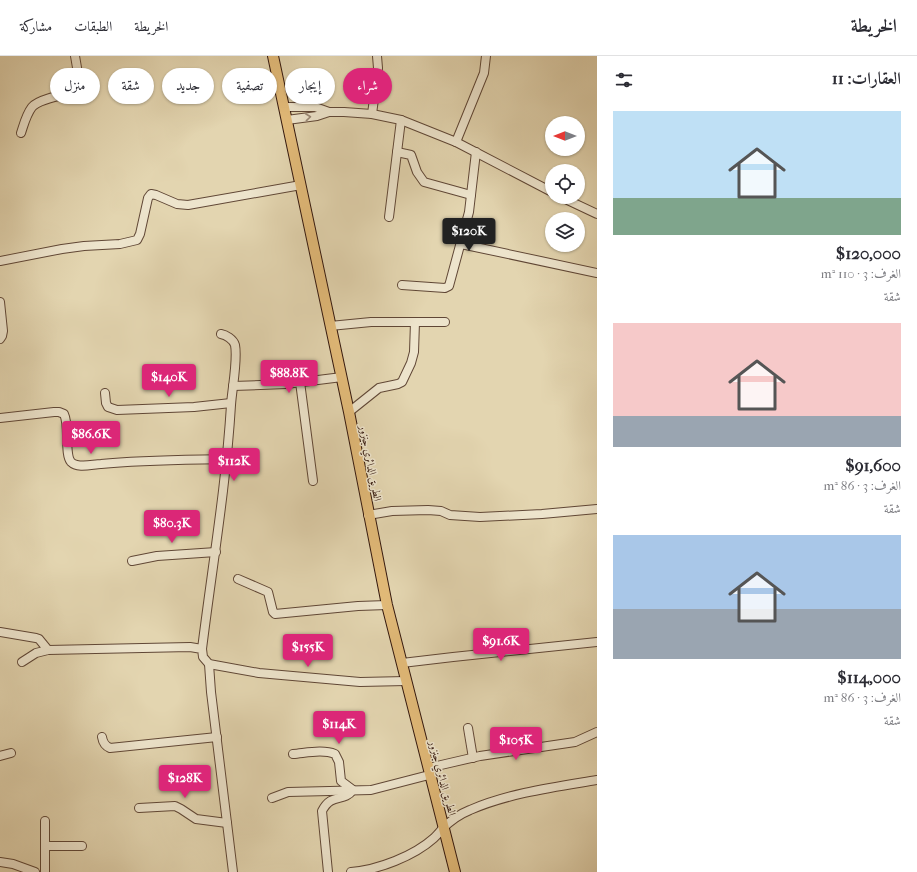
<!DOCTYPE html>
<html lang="ar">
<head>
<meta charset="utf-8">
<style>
  body { margin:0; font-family:"IM FELL French Canon",Amiri,serif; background:#f7f7f7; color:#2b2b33; direction:rtl; height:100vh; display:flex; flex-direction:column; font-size:15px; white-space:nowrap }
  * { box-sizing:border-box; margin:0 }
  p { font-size:13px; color:#7c7c81 }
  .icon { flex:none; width:22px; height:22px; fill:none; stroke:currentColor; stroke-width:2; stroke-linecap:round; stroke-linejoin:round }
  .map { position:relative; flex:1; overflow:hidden; direction:ltr }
  .details { display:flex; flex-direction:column; background:#fff; width:320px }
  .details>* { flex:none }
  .banner { position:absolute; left:12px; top:12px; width:380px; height:36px; direction:rtl; display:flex; gap:8px }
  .needle { width:26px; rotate:270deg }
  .controls { position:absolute; left:545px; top:60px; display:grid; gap:8px }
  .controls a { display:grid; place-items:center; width:40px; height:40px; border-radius:50%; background:#fff; box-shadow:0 1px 3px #0004; font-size:20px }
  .price { position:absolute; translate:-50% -34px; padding:0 9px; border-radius:4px; background:#db2777; color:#fff; font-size:13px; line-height:26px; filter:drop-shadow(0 1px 2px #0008) }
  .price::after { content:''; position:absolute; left:50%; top:24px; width:12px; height:9px; margin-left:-6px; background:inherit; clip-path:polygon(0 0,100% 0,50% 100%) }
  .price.current { background:#222; color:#fff }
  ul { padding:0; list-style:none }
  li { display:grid; align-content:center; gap:8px; height:212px; padding:0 16px }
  li span { display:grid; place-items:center; height:124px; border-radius:0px; color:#555 }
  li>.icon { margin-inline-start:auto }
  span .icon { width:72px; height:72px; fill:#fffc; stroke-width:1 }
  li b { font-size:17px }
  h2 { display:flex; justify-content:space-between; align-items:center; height:48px; padding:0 16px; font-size:17px }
  .pill { padding:0 14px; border-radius:18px; background:#fff; box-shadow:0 1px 3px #0004; font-size:14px; line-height:36px }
  .pill.current { background:#db2777; color:#fff }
  header { display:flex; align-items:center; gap:24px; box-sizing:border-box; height:56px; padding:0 20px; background:#fff; border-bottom:1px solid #e1e1e2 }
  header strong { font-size:19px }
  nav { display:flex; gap:22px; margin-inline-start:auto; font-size:14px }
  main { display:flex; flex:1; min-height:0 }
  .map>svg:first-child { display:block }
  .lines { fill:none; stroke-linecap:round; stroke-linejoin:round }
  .minor-casing { stroke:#604736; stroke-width:10 }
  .major-casing { stroke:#34180e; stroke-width:12 }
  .minor { stroke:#ede4cc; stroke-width:8 }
  .major { stroke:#e2ba78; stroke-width:10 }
  .oneway { stroke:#9a8876 }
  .labels { text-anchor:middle; stroke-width:3; stroke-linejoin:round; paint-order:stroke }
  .street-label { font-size:11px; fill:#34180e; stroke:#ede4cc }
</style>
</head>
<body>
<header>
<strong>الخريطة</strong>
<nav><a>الخريطة</a><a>الطبقات</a><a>مشاركة</a></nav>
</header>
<main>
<section class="details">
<h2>العقارات: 11<svg class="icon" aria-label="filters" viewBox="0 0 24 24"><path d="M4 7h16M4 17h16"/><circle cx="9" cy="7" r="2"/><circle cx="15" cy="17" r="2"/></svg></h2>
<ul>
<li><span style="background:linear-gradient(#bfe0f5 70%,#7fa58c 0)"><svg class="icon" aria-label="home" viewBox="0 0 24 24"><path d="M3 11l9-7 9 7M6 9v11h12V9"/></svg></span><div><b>$120,000</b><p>الغرف: 3 · 110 m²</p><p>شقة</p></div></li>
<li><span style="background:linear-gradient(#f6c9c9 75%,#9aa5b1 0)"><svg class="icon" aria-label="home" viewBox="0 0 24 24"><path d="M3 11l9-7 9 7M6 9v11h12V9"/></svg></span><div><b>$91,600</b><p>الغرف: 3 · 86 m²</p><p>شقة</p></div></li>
<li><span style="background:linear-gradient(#a9c7e8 60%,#9aa5b1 0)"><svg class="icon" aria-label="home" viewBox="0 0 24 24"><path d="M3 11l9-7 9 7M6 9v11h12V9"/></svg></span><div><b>$114,000</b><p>الغرف: 3 · 86 m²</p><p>شقة</p></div></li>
</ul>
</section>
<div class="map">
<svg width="597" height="816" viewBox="0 0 597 816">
  <rect width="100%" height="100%" fill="#e3d5b0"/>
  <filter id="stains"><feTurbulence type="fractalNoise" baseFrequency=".005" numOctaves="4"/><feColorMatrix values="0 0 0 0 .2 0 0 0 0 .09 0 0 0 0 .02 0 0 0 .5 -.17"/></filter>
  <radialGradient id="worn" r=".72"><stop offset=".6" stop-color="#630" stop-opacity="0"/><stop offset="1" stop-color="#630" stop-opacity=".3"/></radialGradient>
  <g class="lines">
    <g class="minor-casing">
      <g id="minor">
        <path d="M284,51h31l14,5h15l28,2 29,6 55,22 96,50"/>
        <path d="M372,58l6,-46 -1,-12"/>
        <path d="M287,64l30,-4 12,-4"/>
        <path d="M21,77c3,-9 5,-18 11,-26 8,-9 33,-12 45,-15l3,-7 -5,-29"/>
        <path d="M456,86l28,-69 2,-17"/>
        <path d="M397,96l14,3 6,17 7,10 47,13"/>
        <path d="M561,141l36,17"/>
        <path d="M389,161l12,-97"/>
        <path d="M461,188l136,29"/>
        <path d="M0,205l62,-12 22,-3 36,-2 17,-4 3,-6 8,-36 3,-4 5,1 21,9 11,1 113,-20"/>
        <path d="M402,229l43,3 4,-2 20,-74 7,-60"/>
        <path d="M0,246l3,29 -1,5 -2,3"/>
        <path d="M330,270l41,-4h74"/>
        <path d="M300,326l13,99"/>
        <path d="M233,330l53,-2 56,-7"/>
        <path d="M105,337l1,10 2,4 9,3 77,-3 37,-4"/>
        <path d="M349,356l30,-24 19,-4 4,-2 9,-19 3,-11 1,-30"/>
        <path d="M0,362l54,-6h5l5,2c6,12 0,40 7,48 7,7 22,2 30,2 42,-4 84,-4 126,-5"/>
        <path d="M368,459l24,-4 36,-1 13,1 9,4 30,2 62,-3 55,-5"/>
        <path d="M132,505l25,-5 59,-4"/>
        <path d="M238,523l30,13 5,20 2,2 83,-8 29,-1"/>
        <path d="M0,576l36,6 3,1 9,11"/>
        <path d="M202,593c10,-81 24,-162 29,-244 1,-16 7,-45 4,-60 -2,-6 -9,-10 -14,-11"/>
        <path d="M22,606l14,-9 12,-3 142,-3 12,2 1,8 6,7 50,9 101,9 46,-1"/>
        <path d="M402,607l51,-6 144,-15"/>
        <path d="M209,608l2,28 22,180"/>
        <path d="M468,672l5,30"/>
        <path d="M102,681c1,6 3,9 8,11l107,-11"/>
        <path d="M293,698c13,-1 30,-5 42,0l4,8 2,19 12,9c-10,13 -21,2 -31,21l6,61"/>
        <path d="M0,700l11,-3"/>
        <path d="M428,712l52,-12 95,-14 22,-10"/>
        <path d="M272,742l16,-6 83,-2 58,-15"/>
        <path d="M139,752l36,-2 6,3 15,10 31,4"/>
        <path d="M45,765v51"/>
        <path d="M45,790h37"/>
        <path d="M0,806l13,2 22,8"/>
        <path d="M351,816c27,-2 63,-16 83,-34 3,-3 6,-6 8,-9 8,-8 18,-15 28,-19 39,-17 85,-23 127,-30"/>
      </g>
    </g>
    <g class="major-casing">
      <path id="major" d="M273,0l76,356 38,193 68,267"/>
    </g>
    <use href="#minor" class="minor"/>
    <use href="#major" class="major"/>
  </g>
  <defs><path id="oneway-chevron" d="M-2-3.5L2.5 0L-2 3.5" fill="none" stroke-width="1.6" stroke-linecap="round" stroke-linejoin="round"/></defs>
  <use class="oneway" href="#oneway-chevron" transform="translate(308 61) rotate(-6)"/>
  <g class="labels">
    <g class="street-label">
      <text transform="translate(371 407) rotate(79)" y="4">الطريق الدائري جنزور</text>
      <text transform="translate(443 722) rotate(75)" y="4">الطريق الدائري جنزور</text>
    </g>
  </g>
  <rect width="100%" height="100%" filter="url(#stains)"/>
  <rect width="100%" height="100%" fill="url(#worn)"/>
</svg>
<div class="controls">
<a><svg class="needle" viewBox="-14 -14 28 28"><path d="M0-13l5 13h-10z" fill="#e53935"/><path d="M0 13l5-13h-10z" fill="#7c7c81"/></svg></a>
<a><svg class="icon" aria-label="locate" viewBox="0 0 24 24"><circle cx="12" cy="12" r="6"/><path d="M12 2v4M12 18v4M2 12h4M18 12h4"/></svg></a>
<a><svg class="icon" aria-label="layers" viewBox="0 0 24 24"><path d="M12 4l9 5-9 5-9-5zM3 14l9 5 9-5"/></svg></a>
</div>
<b class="price current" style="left:469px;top:196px">$120K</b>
<b class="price" style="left:289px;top:338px">$88.8K</b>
<b class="price" style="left:169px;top:342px">$140K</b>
<b class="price" style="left:91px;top:399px">$86.6K</b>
<b class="price" style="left:234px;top:426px">$112K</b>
<b class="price" style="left:172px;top:488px">$80.3K</b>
<b class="price" style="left:501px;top:606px">$91.6K</b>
<b class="price" style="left:308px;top:612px">$155K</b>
<b class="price" style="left:339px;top:689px">$114K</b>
<b class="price" style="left:516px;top:705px">$105K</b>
<b class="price" style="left:185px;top:743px">$128K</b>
<div class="banner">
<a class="pill current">شراء</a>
<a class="pill">إيجار</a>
<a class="pill">تصفية</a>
<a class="pill">جديد</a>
<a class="pill">شقة</a>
<a class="pill">منزل</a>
</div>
</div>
</main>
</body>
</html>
